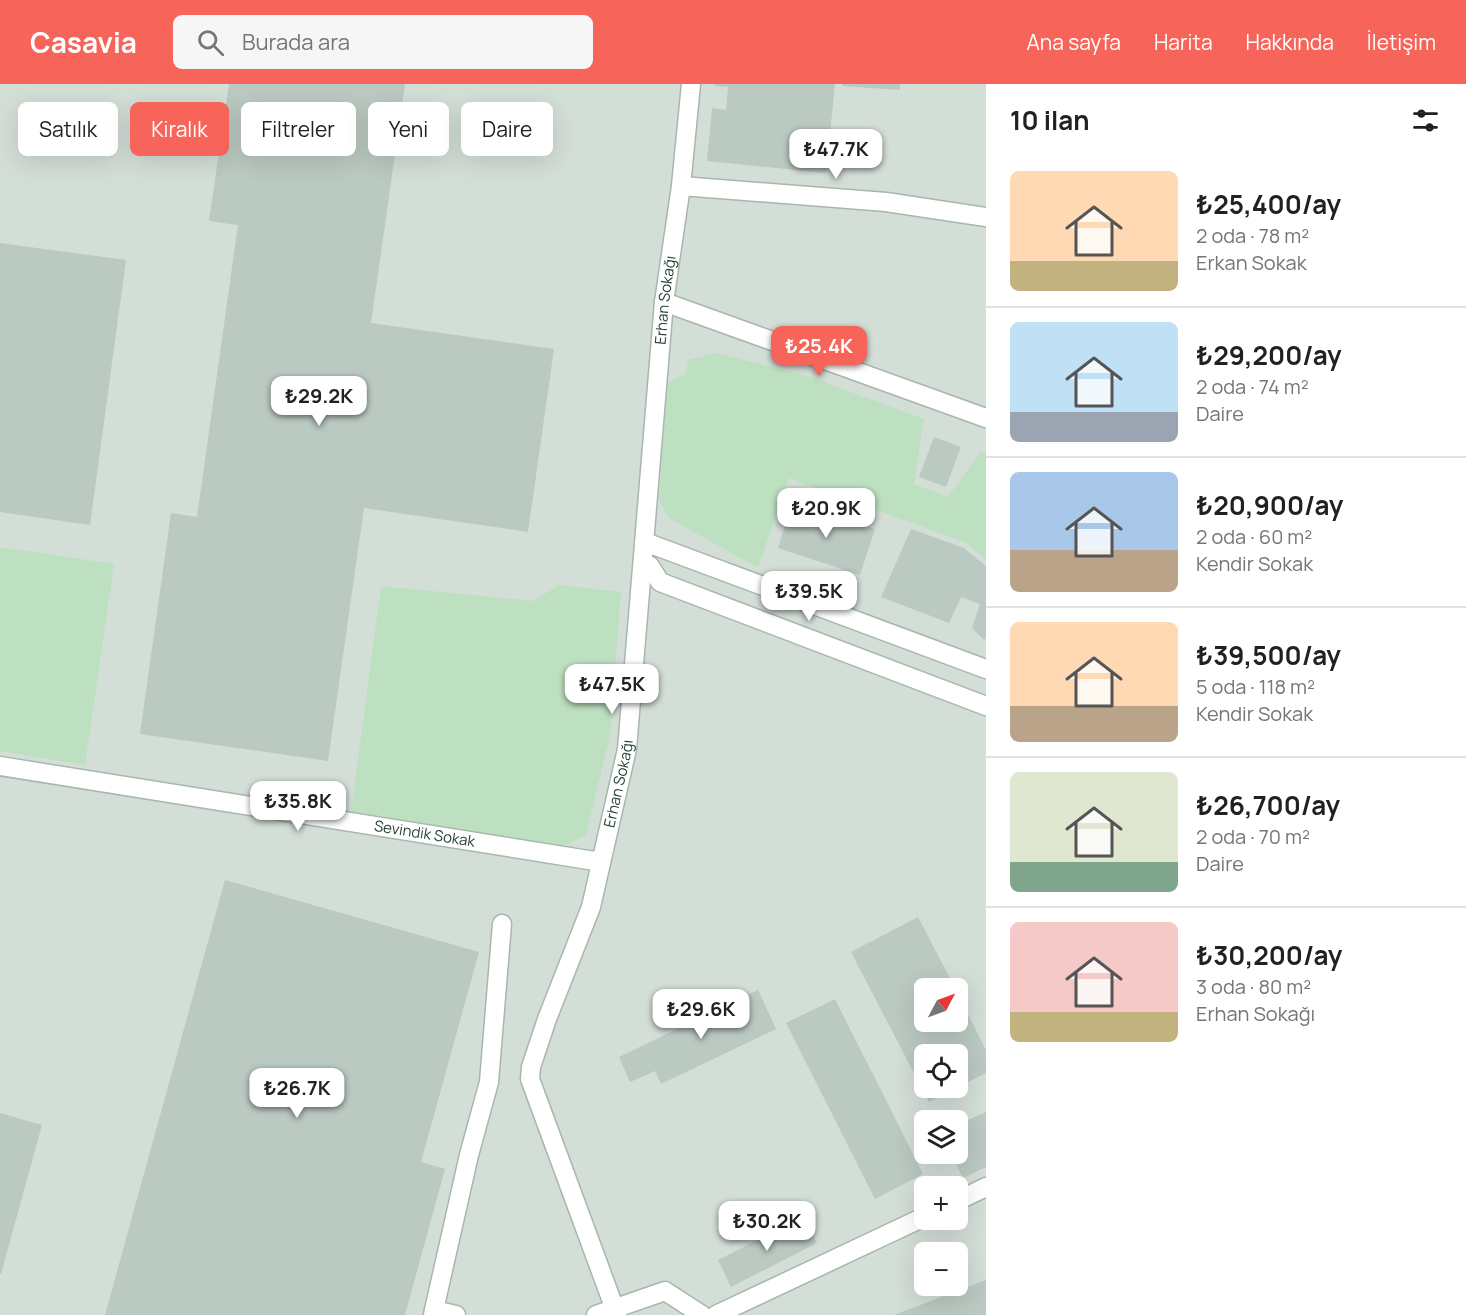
<!DOCTYPE html>
<html lang="tr">
<head>
<meta charset="utf-8">
<style>
  body { margin:0; font-family:Manrope,sans-serif; background:#f6f6f6; color:#202124; height:100vh; display:flex; flex-direction:column; font-size:22px; white-space:nowrap }
  * { box-sizing:border-box; margin:0 }
  p { font-size:20px; color:#757577 }
  .icon { flex:none; width:33px; height:33px; fill:none; stroke:currentColor; stroke-width:2; stroke-linecap:round; stroke-linejoin:round }
  .map { position:relative; flex:1; overflow:hidden }
  .details { display:flex; flex-direction:column; background:#fff; width:480px }
  .details>* { flex:none }
  .top-card { position:absolute; left:18px; top:18px; width:570px; height:54px; display:flex; gap:12px }
  .needle { width:39px; rotate:49deg }
  .fabs { position:absolute; left:914px; top:894px; display:grid; gap:12px }
  .fabs a { display:grid; place-items:center; width:54px; height:54px; border-radius:9px; background:#fff; box-shadow:0 6px 24px #0002; font-size:30px }
  .price { position:absolute; translate:-50% -51px; padding:0 14px; border-radius:12px; background:#fff; color:#222; font-size:20px; line-height:39px; filter:drop-shadow(0 2px 3px #0008) }
  .price::after { content:''; position:absolute; left:50%; top:36px; width:18px; height:14px; margin-left:-9px; background:inherit; clip-path:polygon(0 0,100% 0,50% 100%) }
  .price.on { background:#f7645a; color:#fff }
  ul { padding:0; list-style:none }
  li { display:flex; align-items:center; gap:18px; height:150px; padding:0 24px }
  li+li { border-top:2px solid #e0e0e0 }
  li span { display:grid; place-items:center; flex:none; width:168px; height:120px; border-radius:9px; color:#555 }
  li>.icon { margin-inline-start:auto }
  span .icon { width:72px; height:72px; fill:#fffc; stroke-width:1 }
  li b { font-size:26px }
  h2 { display:flex; justify-content:space-between; align-items:center; height:72px; padding:0 24px; font-size:26px }
  .tag { padding:0 21px; border-radius:9px; background:#fff; box-shadow:0 6px 24px #0002; font-size:21px; line-height:54px }
  .tag.on { background:#f7645a; color:#fff }
  header { display:flex; align-items:center; gap:36px; box-sizing:border-box; height:84px; padding:0 30px; background:#f7645a; color:#fff }
  header strong { font-size:28px }
  nav { display:flex; gap:33px; margin-inline-start:auto; font-size:21px }
  .search { width:420px; height:54px; background:#f6f6f6; display:flex; align-items:center; gap:15px; box-sizing:border-box; padding:0 21px; border-radius:9px; color:#757577; font-size:22px }
  main { display:flex; flex:1; min-height:0 }
  .map>svg:first-child { display:block }
  .built { fill:#d3ded7; fill-rule:evenodd }
  .green { fill:#bde0c0 }
  .building { fill:#bac9c1; fill-rule:evenodd }
  .lines { fill:none; stroke-linecap:round; stroke-linejoin:round }
  .minor-casing { stroke:#a7b7ae; stroke-width:21 }
  .minor { stroke:#fff; stroke-width:18 }
  .labels { text-anchor:middle; stroke-width:5; stroke-linejoin:round; paint-order:stroke }
  .street-label { font-size:15px; fill:#234134; stroke:#f6faf7 }
</style>
</head>
<body>
<header>
<strong>Casavia</strong>
<div class="search"><svg class="icon" aria-label="search" viewBox="0 0 24 24"><circle cx="10" cy="10" r="6"/><path d="M15 15l6 6"/></svg>Burada ara</div>
<nav><a>Ana sayfa</a><a>Harita</a><a>Hakkında</a><a>İletişim</a></nav>
</header>
<main>
<div class="map">
<svg width="986" height="1231" viewBox="0 0 986 1231">
  <rect width="100%" height="100%" fill="#e5eee8"/>
  <path class="built" d="M0,0h986v1231h-986zM924,904h33v34h-33zM924,970h33v34h-33zM924,1036h33v34h-33zM924,1102h33v34h-33zM924,1168h33v34h-33z"/>
  <g class="green">
    <path d="M717,269l93,24 114,42 -10,65 34,13 33,-46 5,3v106l-19,-17 -178,-65 -31,90 -89,-50 -10,-18 8,-117 19,-9 2,-14z"/>
    <path d="M0,463l114,17 -29,201 -85,-14z"/>
    <path d="M559,501l62,7 -11,144 -24,99 -24,11 -211,-35 30,-225 152,15z"/>
  </g>
  <g class="building">
    <path d="M229,0h176l-34,239 183,26 -26,183 -164,-24 -36,253 -188,-27 31,-221 26,4 41,-292 -29,-4z"/>
    <path d="M715,0h120l-9,89 -119,-12 5,-53 14,2 2,-23 -13,-1z"/>
    <path d="M842,0h58v6l-58,-4z"/>
    <path d="M0,159l126,17 -36,265 -90,-13z"/>
    <path d="M934,353l27,10 -15,40 -27,-10z"/>
    <path d="M792,419l83,26 -15,46 -82,-27z"/>
    <path d="M911,445l53,19 22,18v72l-2,2 -12,-12 8,-24 -19,-7 -12,26 -68,-26z"/>
    <path d="M225,796l254,72 -58,210 24,7 -40,146h-300z"/>
    <path d="M918,833l37,71h-31v34h33v-29l29,57v23l-57,29 -78,-150zM924,970h33v34h-33z"/>
    <path d="M758,906l18,39 -115,55 -6,-13 -25,11 -11,-25z"/>
    <path d="M835,915l88,175 -48,25 -89,-176z"/>
    <path d="M986,1028v55l-23,11 -12,-24h6v-29z"/>
    <path d="M0,1029l42,12 -41,149h-1z"/>
    <path d="M803,1133l14,26 -86,44 -13,-27z"/>
    <path d="M986,1196v35h-92z"/>
  </g>
  <g class="lines">
    <g class="minor-casing">
      <g id="minor">
        <path d="M681,102l205,16 100,15"/>
        <path d="M664,218l322,116"/>
        <path d="M645,458l341,127"/>
        <path d="M643,483l7,-1 10,16 326,124"/>
        <path id="s1" d="M0,682l601,96"/>
        <path d="M957,1117l29,-14"/>
        <path d="M434,1226l35,-155 20,-73 13,-158"/>
        <path d="M433,1231l1,-5 22,5"/>
        <path d="M596,1231l69,-24 37,24"/>
        <path id="s2" d="M617,1231l-87,-236 1,-12 16,-48 44,-112 36,-158 37,-447 17,-116 10,-102"/>
        <path d="M716,1231l208,-98"/>
      </g>
    </g>
    <use href="#minor" class="minor"/>
  </g>
  <g class="labels">
    <g class="street-label">
      <text dy="5" stroke="none"><textPath href="#s2" startOffset="1047">Erhan Sokağı</textPath></text>
      <text dy="5" stroke="none"><textPath href="#s2" startOffset="561">Erhan Sokağı</textPath></text>
      <text dy="5" stroke="none"><textPath href="#s1" startOffset="430">Sevindik Sokak</textPath></text>
    </g>
  </g>
</svg>
<div class="fabs">
<a><svg class="needle" viewBox="-14 -14 28 28"><path d="M0-13l5 13h-10z" fill="#e53935"/><path d="M0 13l5-13h-10z" fill="#757577"/></svg></a>
<a><svg class="icon" aria-label="locate" viewBox="0 0 24 24"><circle cx="12" cy="12" r="6"/><path d="M12 2v4M12 18v4M2 12h4M18 12h4"/></svg></a>
<a><svg class="icon" aria-label="layers" viewBox="0 0 24 24"><path d="M12 4l9 5-9 5-9-5zM3 14l9 5 9-5"/></svg></a>
<a>+</a>
<a>−</a>
</div>
<b class="price" style="left:836px;top:96px">₺47.7K</b>
<b class="price on" style="left:819px;top:293px">₺25.4K</b>
<b class="price" style="left:319px;top:343px">₺29.2K</b>
<b class="price" style="left:826px;top:455px">₺20.9K</b>
<b class="price" style="left:809px;top:538px">₺39.5K</b>
<b class="price" style="left:612px;top:631px">₺47.5K</b>
<b class="price" style="left:298px;top:748px">₺35.8K</b>
<b class="price" style="left:701px;top:956px">₺29.6K</b>
<b class="price" style="left:297px;top:1035px">₺26.7K</b>
<b class="price" style="left:767px;top:1168px">₺30.2K</b>
<div class="top-card">
<a class="tag">Satılık</a>
<a class="tag on">Kiralık</a>
<a class="tag">Filtreler</a>
<a class="tag">Yeni</a>
<a class="tag">Daire</a>
</div>
</div>
<section class="details">
<h2>10 ilan<svg class="icon" aria-label="filters" viewBox="0 0 24 24"><path d="M4 7h16M4 17h16"/><circle cx="9" cy="7" r="2"/><circle cx="15" cy="17" r="2"/></svg></h2>
<ul>
<li><span style="background:linear-gradient(#ffd9b3 75%,#c2b280 0)"><svg class="icon" aria-label="home" viewBox="0 0 24 24"><path d="M3 11l9-7 9 7M6 9v11h12V9"/></svg></span><div><b>₺25,400/ay</b><p>2 oda · 78 m²</p><p>Erkan Sokak</p></div></li>
<li><span style="background:linear-gradient(#bfe0f5 75%,#9aa5b1 0)"><svg class="icon" aria-label="home" viewBox="0 0 24 24"><path d="M3 11l9-7 9 7M6 9v11h12V9"/></svg></span><div><b>₺29,200/ay</b><p>2 oda · 74 m²</p><p>Daire</p></div></li>
<li><span style="background:linear-gradient(#a9c7e8 65%,#b9a48a 0)"><svg class="icon" aria-label="home" viewBox="0 0 24 24"><path d="M3 11l9-7 9 7M6 9v11h12V9"/></svg></span><div><b>₺20,900/ay</b><p>2 oda · 60 m²</p><p>Kendir Sokak</p></div></li>
<li><span style="background:linear-gradient(#ffd9b3 70%,#b9a48a 0)"><svg class="icon" aria-label="home" viewBox="0 0 24 24"><path d="M3 11l9-7 9 7M6 9v11h12V9"/></svg></span><div><b>₺39,500/ay</b><p>5 oda · 118 m²</p><p>Kendir Sokak</p></div></li>
<li><span style="background:linear-gradient(#dfe7d0 75%,#7fa58c 0)"><svg class="icon" aria-label="home" viewBox="0 0 24 24"><path d="M3 11l9-7 9 7M6 9v11h12V9"/></svg></span><div><b>₺26,700/ay</b><p>2 oda · 70 m²</p><p>Daire</p></div></li>
<li><span style="background:linear-gradient(#f6c9c9 75%,#c2b280 0)"><svg class="icon" aria-label="home" viewBox="0 0 24 24"><path d="M3 11l9-7 9 7M6 9v11h12V9"/></svg></span><div><b>₺30,200/ay</b><p>3 oda · 80 m²</p><p>Erhan Sokağı</p></div></li>
</ul>
</section>
</main>
</body>
</html>
